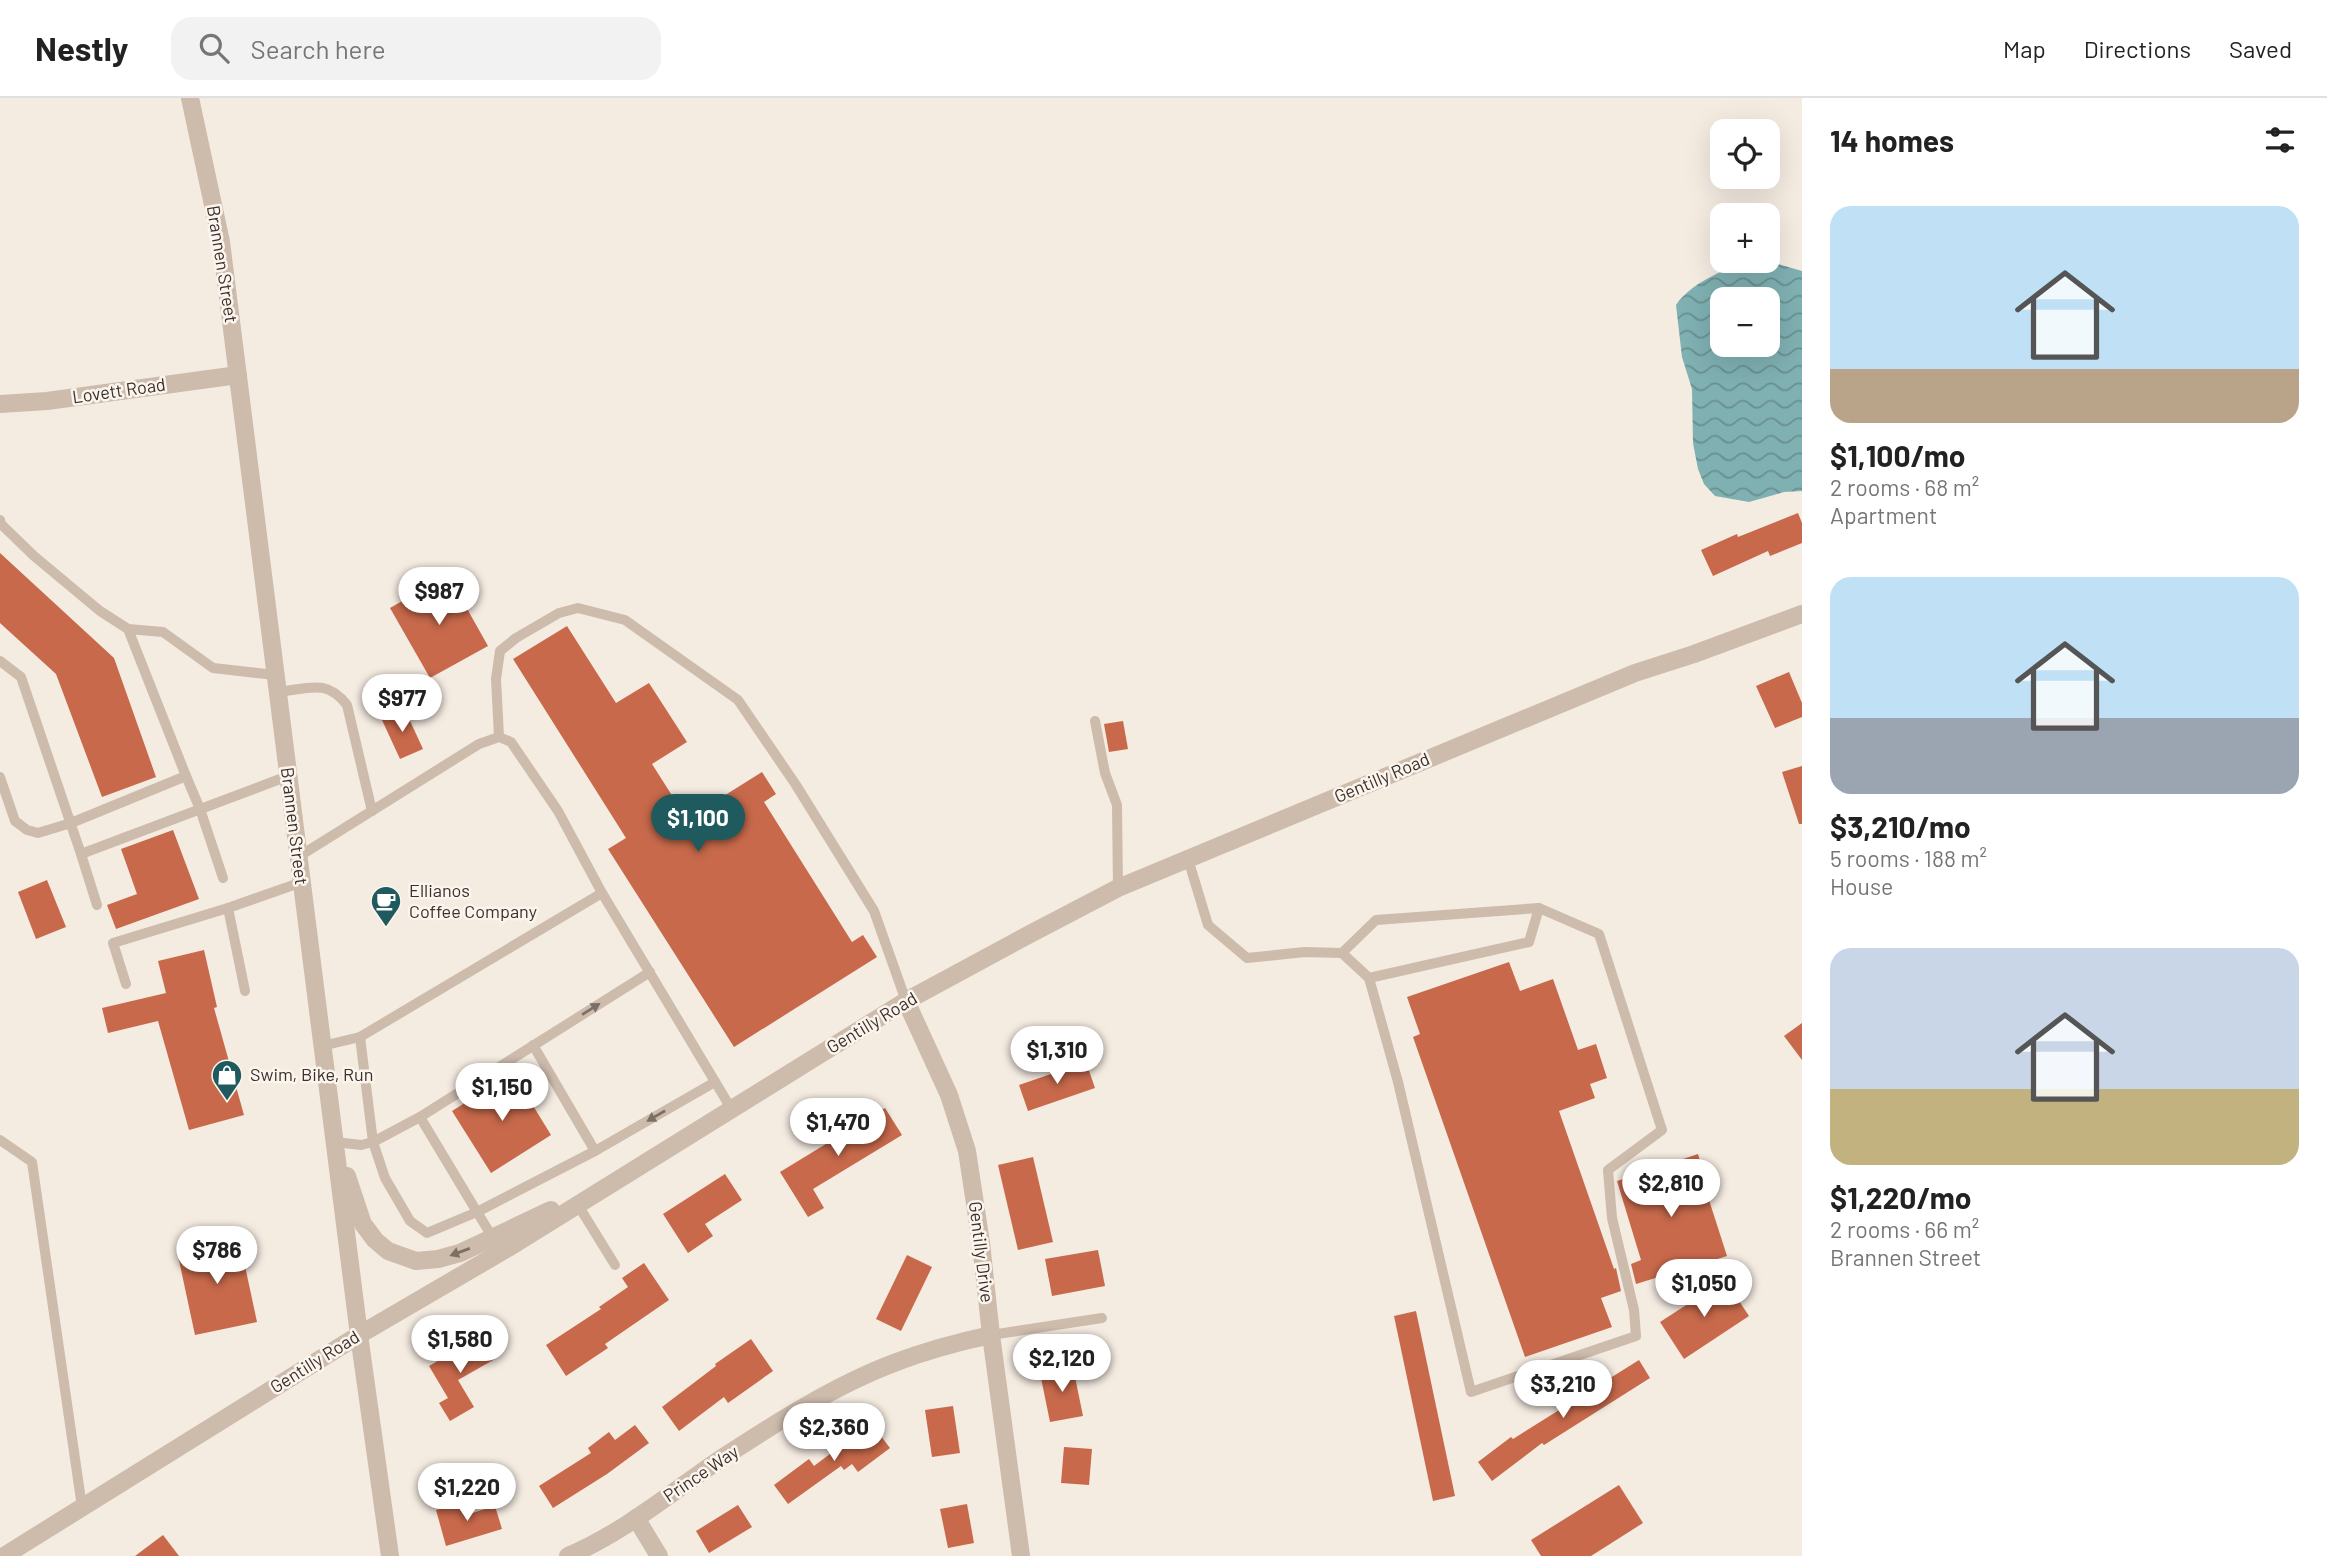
<!DOCTYPE html>
<html lang="en">
<head>
<meta charset="utf-8">
<style>
  body { margin:0; font-family:Barlow,sans-serif; background:#f2f2f2; color:#222; height:100vh; display:flex; flex-direction:column; font-size:26px; white-space:nowrap }
  * { box-sizing:border-box; margin:0 }
  p { font-size:23px; color:#767676 }
  .icon { flex:none; width:38px; height:38px; fill:none; stroke:currentColor; stroke-width:2; stroke-linecap:round; stroke-linejoin:round }
  .map { position:relative; flex:1; overflow:hidden }
  .details { display:flex; flex-direction:column; background:#fff; width:525px }
  .details>* { flex:none }
  .tools { position:absolute; left:1710px; top:21px; display:grid; gap:14px }
  .tools a { display:grid; place-items:center; width:70px; height:70px; border-radius:14px; background:#fff; box-shadow:0 7px 28px #0002; font-size:35px }
  .price { position:absolute; translate:-50% -60px; padding:0 16px; border-radius:24px; background:#fff; color:#222; font-size:23px; line-height:46px; filter:drop-shadow(0 2px 4px #0008) }
  .price::after { content:''; position:absolute; left:50%; top:42px; width:21px; height:16px; margin-left:-10px; background:inherit; clip-path:polygon(0 0,100% 0,50% 100%) }
  .price.active { background:#1f5a5e; color:#fff }
  ul { padding:0; list-style:none }
  li { display:grid; align-content:center; gap:14px; height:371px; padding:0 28px }
  li span { display:grid; place-items:center; height:217px; border-radius:21px; color:#555 }
  li>.icon { margin-inline-start:auto }
  span .icon { width:126px; height:126px; fill:#fffc; stroke-width:1 }
  li b { font-size:30px }
  h2 { display:flex; justify-content:space-between; align-items:center; height:84px; padding:0 28px; font-size:30px }
  header { display:flex; align-items:center; gap:42px; box-sizing:border-box; height:98px; padding:0 35px; background:#fff; border-bottom:2px solid #e0e0e0 }
  header strong { font-size:33px }
  nav { display:flex; gap:38px; margin-inline-start:auto; font-size:24px }
  .search { width:490px; height:63px; background:#f2f2f2; display:flex; align-items:center; gap:18px; box-sizing:border-box; padding:0 24px; border-radius:21px; color:#767676; font-size:26px }
  main { display:flex; flex:1; min-height:0 }
  .map>svg:first-child { display:block }
  .water { fill:url(#water-waves); fill-rule:evenodd }
  .building { fill:#c8694b }
  .lines { fill:none; stroke-linecap:round; stroke-linejoin:round }
  .service { stroke:#cdbbac; stroke-width:10 }
  .minor { stroke:#cdbbac; stroke-width:18 }
  .tertiary { stroke:#cdbbac; stroke-width:18 }
  .oneway { fill:#7d6f65 }
  .labels { text-anchor:middle; stroke-width:5; stroke-linejoin:round; paint-order:stroke }
  .street-label { font-size:18px; fill:#3b302b; stroke:#fbf5ee }
  .poi-label { font-size:18px; fill:#3b302b; stroke:#fbf5ee; text-anchor:start }
</style>
</head>
<body>
<header>
<strong>Nestly</strong>
<div class="search"><svg class="icon" aria-label="search" viewBox="0 0 24 24"><circle cx="10" cy="10" r="6"/><path d="M15 15l6 6"/></svg>Search here</div>
<nav><a>Map</a><a>Directions</a><a>Saved</a></nav>
</header>
<main>
<div class="map">
<svg width="1802" height="1458" viewBox="0 0 1802 1458">
  <defs>
    <pattern id="water-waves" width="16" height="10" patternUnits="userSpaceOnUse" patternTransform="scale(1.75)"><rect width="16" height="10" fill="#7fb0b2"/><path d="M0 5q4-4 8 0t8 0" fill="none" stroke="#699091"/></pattern>
  </defs>
  <rect width="100%" height="100%" fill="#f4ebe1"/>
  <path class="water" d="M1746,163h22l34,10v220l-18,1 -35,10 -34,-6 -11,-12 -6,-15 -5,-26 -1,-54 -10,-32 -6,-52c15,-22 46,-34 70,-44zM1722,201h46v46h-46z"/>
  <g class="building">
    <path d="M1798,415l4,10v20l-32,13 -2,-5 -55,25 -12,-26 36,-16 1,3z"/>
    <path d="M0,455l114,105 42,119 -54,20 -46,-123 -56,-51z"/>
    <path d="M448,477l40,71 -58,32 -40,-70z"/>
    <path d="M567,528l49,77 33,-20 38,59 -35,22 35,55 75,-47 14,22 -12,8 88,140 11,-7 14,22 -143,90 -126,-198 18,-11 -113,-179z"/>
    <path d="M1789,574l13,31v14l-27,11 -19,-42z"/>
    <path d="M405,612l18,39 -23,10 -18,-39z"/>
    <path d="M1123,623l5,28 -19,3 -5,-28z"/>
    <path d="M1802,668v58h-3l-17,-52z"/>
    <path d="M173,732l26,69 -83,30 -9,-24 30,-11 -16,-45z"/>
    <path d="M47,782l19,47 -30,12 -18,-47z"/>
    <path d="M204,852l13,57 -3,1 30,107 -55,15 -31,-109 -50,12 -6,-25 64,-15 -8,-32z"/>
    <path d="M1509,864l11,29 33,-12 25,71 18,-6 11,34 -17,6 5,14 -36,13 55,158 2,-1 5,23 -20,7 11,29 -87,30 -112,-320 7,-3 -13,-37z"/>
    <path d="M1802,925v37l-18,-24z"/>
    <path d="M1086,964l9,26 -67,23 -9,-26z"/>
    <path d="M513,975l38,62 -60,38 -39,-62z"/>
    <path d="M885,1010l17,27 -89,54 11,19 -16,9 -28,-45z"/>
    <path d="M1698,1056l6,20 -3,1 26,81 -91,28 -5,-20 10,-4 -24,-79z"/>
    <path d="M1033,1059l20,85 -35,8 -20,-85z"/>
    <path d="M725,1076l17,26 -37,24 8,12 -25,17 -25,-39z"/>
    <path d="M239,1140l18,84 -62,13 -18,-84z"/>
    <path d="M1098,1152l7,36 -53,10 -7,-37z"/>
    <path d="M907,1157l25,12 -31,64 -25,-12z"/>
    <path d="M644,1165l25,37 -64,44 3,4 -42,28 -20,-31 55,-36 -2,-2 29,-20 -6,-9z"/>
    <path d="M1725,1182l24,36 -65,43 -24,-37z"/>
    <path d="M1416,1213l39,185 -22,5 -39,-185z"/>
    <path d="M481,1238l14,23 -37,21 16,27 -24,14 -11,-18 9,-5 -19,-32z"/>
    <path d="M751,1241l22,32 -45,32 -4,-6 -45,34 -17,-24 54,-41 -1,-2z"/>
    <path d="M1639,1262l11,18 -106,67 -2,-2 -50,38 -14,-19 33,-25 2,2z"/>
    <path d="M1073,1269l10,49 -33,6 -10,-49z"/>
    <path d="M953,1308l7,47 -28,4 -7,-47z"/>
    <path d="M871,1325l19,25 -32,24 -6,-8 -8,6 -3,-4 -53,38 -14,-19 35,-26 5,7z"/>
    <path d="M635,1327l14,18 -42,31 -54,34 -14,-22 52,-33 -3,-5 21,-16 6,8z"/>
    <path d="M1064,1349l28,2 -3,36 -28,-2z"/>
    <path d="M1619,1387l24,38 -52,33h-50l-10,-16z"/>
    <path d="M465,1404l4,12 26,-8 7,23 -56,17 -10,-36z"/>
    <path d="M967,1406l7,39 -26,5 -8,-39z"/>
    <path d="M738,1407l14,22 -43,26 -13,-22z"/>
    <path d="M163,1437l16,21h-44z"/>
  </g>
  <g class="lines">
    <g class="service">
      <path d="M0,422l1,4 33,32 66,55 28,18 35,3 50,36 62,7"/>
      <path d="M0,563l21,16 60,177 207,-78"/>
      <path d="M278,594c30,-3 48,-14 69,13l25,106"/>
      <path d="M1095,623l10,52 12,32 1,83"/>
      <path d="M499,639l-3,-58 4,-28 16,-13 43,-25 19,-5 47,12 113,80 58,85 78,126 32,90"/>
      <path d="M186,678l14,33 23,69"/>
      <path d="M0,679l15,44 12,9 11,3 33,-10 115,-47 -58,-147"/>
      <path d="M81,756l16,51"/>
      <path d="M298,759l181,-113 20,-7 12,5 47,69 44,82"/>
      <path d="M1188,761l20,66 39,33 58,-6 37,1 27,25 29,104 73,310 165,-56 -2,-26 -22,-92 -4,-48 54,-40 -63,-196 -60,-26 -163,12 -34,33"/>
      <path d="M228,810l17,83"/>
      <path d="M1369,880l160,-36 10,-34"/>
      <path d="M126,886l-13,-41 115,-35 74,-26"/>
      <path d="M360,939l13,105 12,36 25,43 17,12 50,-21 -57,-95"/>
      <path d="M322,948l38,-9 242,-144 130,217"/>
      <path d="M0,1042l32,22 50,345"/>
      <path d="M335,1044l26,3 12,-3 47,-25 230,-145"/>
      <path d="M595,1053l120,-69"/>
      <path d="M578,1107l37,60"/>
      <path d="M493,1140l-16,-26 118,-61 -62,-106"/>
      <path d="M991,1237l111,-17"/>
    </g>
    <g class="minor">
      <path d="M0,306l47,-3 191,-26"/>
      <path d="M906,903l43,94 18,56 14,92 10,92 30,221"/>
      <path d="M636,1420l23,38"/>
      <path d="M4,1458l355,-221"/>
      <path d="M568,1458c57,-24 106,-66 157,-100 52,-34 111,-71 169,-93 31,-12 64,-21 97,-28"/>
    </g>
    <g class="tertiary">
      <path d="M190,0l31,144 138,1093 31,221"/>
      <path d="M347,1078l16,48 12,16 13,11 28,10 22,-2 22,-6 91,-43"/>
      <path d="M359,1237l149,-87 398,-247 124,-67 88,-46 517,-215 59,-19 108,-40"/>
    </g>
  </g>
  <defs><path id="oneway-solid" d="M-6-.8H1V-3.2L6.5 0L1 3.2V.8H-6Z" transform="scale(1.75)"/></defs>
  <g class="oneway">
    <use href="#oneway-solid" transform="translate(591 911) rotate(-32)"/>
    <use href="#oneway-solid" transform="translate(656 1018) rotate(150)"/>
    <use href="#oneway-solid" transform="translate(460 1154) rotate(160)"/>
  </g>
  <defs>
    <g id="cafe-pin" transform="scale(1.575)"><path d="M0 17L-7.5 6A9.5 9.5 0 1 1 7.5 6Z" fill="#1f5a5e" stroke="#fbf5ee"/><path d="M-5.5-4.5H6V0H3Q3 3.5 0 3.5H-2.5Q-5.5 3.5-5.5 0ZM3-3.2v2h1.7v-2ZM-6 4.5H4V6H-6Z" fill="#fff"/></g>
    <g id="shop-pin" transform="scale(1.575)"><path d="M0 17L-7.5 6A9.5 9.5 0 1 1 7.5 6Z" fill="#1f5a5e" stroke="#fbf5ee"/><path d="M-5-2.5h2.3a2.7 3.5 0 0 1 5.4 0H5L5.5 6h-11ZM-1.5-2.5h3a1.5 2.3 0 0 0-3 0Z" fill="#fff"/></g>
  </defs>
  <g fill-rule="evenodd">
    <use href="#cafe-pin" x="386" y="803"/>
    <use href="#shop-pin" x="227" y="977"/>
  </g>
  <g class="labels">
    <g class="street-label">
      <text transform="translate(222 166) rotate(81)" y="6">Brannen Street</text>
      <text transform="translate(119 293) rotate(-8)" y="6">Lovett Road</text>
      <text transform="translate(1382 680) rotate(-23)" y="6">Gentilly Road</text>
      <text transform="translate(294 728) rotate(83)" y="6">Brannen Street</text>
      <text transform="translate(872 925) rotate(-31)" y="6">Gentilly Road</text>
      <text transform="translate(981 1154) rotate(83)" y="6">Gentilly Drive</text>
      <text transform="translate(315 1264) rotate(-32)" y="6">Gentilly Road</text>
      <text transform="translate(701 1376) rotate(-34)" y="6">Prince Way</text>
    </g>
    <g class="poi-label">
      <text x="409" y="799">Ellianos<tspan x="409" dy="21">Coffee Company</tspan></text>
      <text x="250" y="983">Swim, Bike, Run</text>
    </g>
  </g>
</svg>
<div class="tools">
<a><svg class="icon" aria-label="locate" viewBox="0 0 24 24"><circle cx="12" cy="12" r="6"/><path d="M12 2v4M12 18v4M2 12h4M18 12h4"/></svg></a>
<a>+</a>
<a>−</a>
</div>
<b class="price" style="left:439px;top:529px">$987</b>
<b class="price" style="left:402px;top:636px">$977</b>
<b class="price active" style="left:698px;top:756px">$1,100</b>
<b class="price" style="left:1057px;top:988px">$1,310</b>
<b class="price" style="left:502px;top:1025px">$1,150</b>
<b class="price" style="left:838px;top:1060px">$1,470</b>
<b class="price" style="left:1671px;top:1121px">$2,810</b>
<b class="price" style="left:217px;top:1188px">$786</b>
<b class="price" style="left:1704px;top:1221px">$1,050</b>
<b class="price" style="left:460px;top:1277px">$1,580</b>
<b class="price" style="left:1062px;top:1296px">$2,120</b>
<b class="price" style="left:1563px;top:1322px">$3,210</b>
<b class="price" style="left:834px;top:1365px">$2,360</b>
<b class="price" style="left:467px;top:1425px">$1,220</b>
</div>
<section class="details">
<h2>14 homes<svg class="icon" aria-label="filters" viewBox="0 0 24 24"><path d="M4 7h16M4 17h16"/><circle cx="9" cy="7" r="2"/><circle cx="15" cy="17" r="2"/></svg></h2>
<ul>
<li><span style="background:linear-gradient(#bfe0f5 75%,#b9a48a 0)"><svg class="icon" aria-label="home" viewBox="0 0 24 24"><path d="M3 11l9-7 9 7M6 9v11h12V9"/></svg></span><div><b>$1,100/mo</b><p>2 rooms · 68 m²</p><p>Apartment</p></div></li>
<li><span style="background:linear-gradient(#bfe0f5 65%,#9aa5b1 0)"><svg class="icon" aria-label="home" viewBox="0 0 24 24"><path d="M3 11l9-7 9 7M6 9v11h12V9"/></svg></span><div><b>$3,210/mo</b><p>5 rooms · 188 m²</p><p>House</p></div></li>
<li><span style="background:linear-gradient(#c9d6e8 65%,#c2b280 0)"><svg class="icon" aria-label="home" viewBox="0 0 24 24"><path d="M3 11l9-7 9 7M6 9v11h12V9"/></svg></span><div><b>$1,220/mo</b><p>2 rooms · 66 m²</p><p>Brannen Street</p></div></li>
</ul>
</section>
</main>
</body>
</html>
